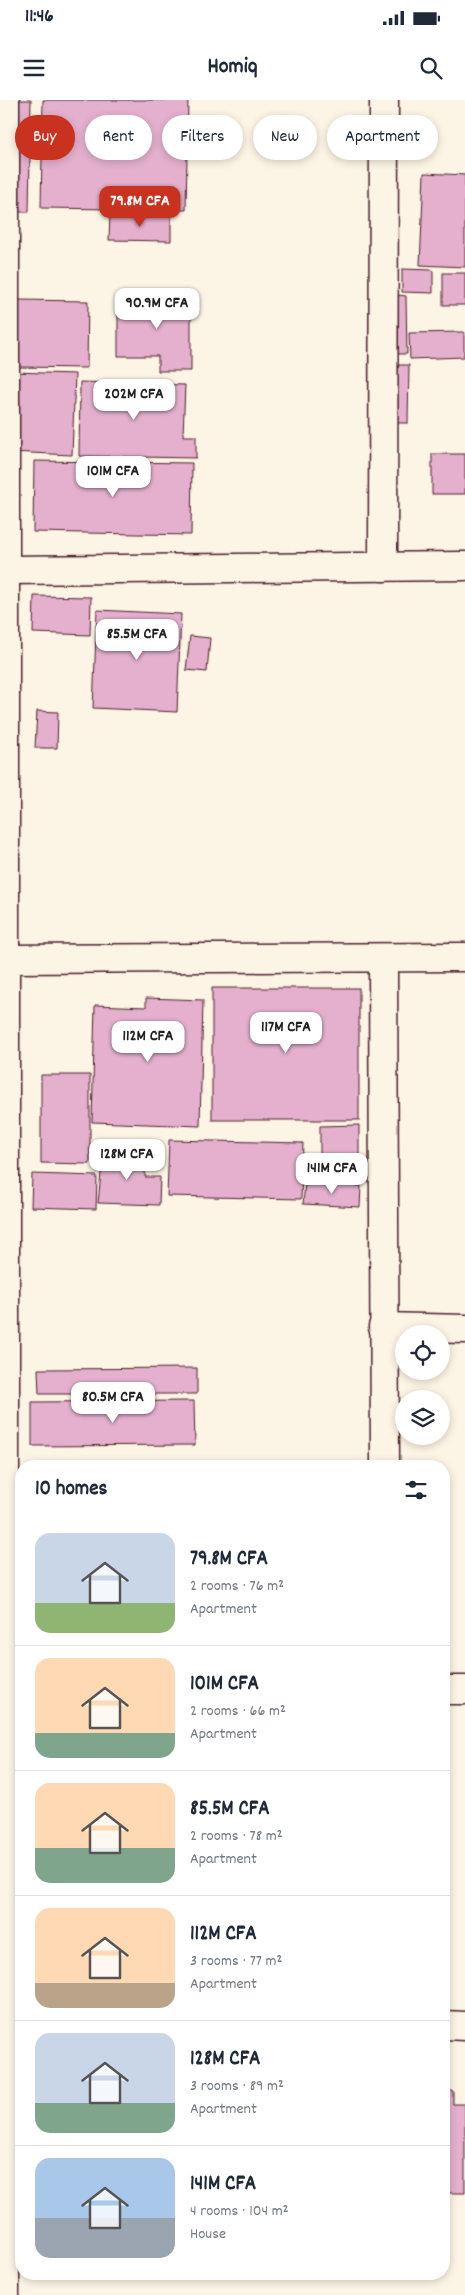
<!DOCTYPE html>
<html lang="en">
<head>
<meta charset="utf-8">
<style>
  body { margin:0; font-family:Dekko,sans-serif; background:#f6f6f7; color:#1f2937; height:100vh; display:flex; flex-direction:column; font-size:19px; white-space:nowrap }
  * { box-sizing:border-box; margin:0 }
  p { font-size:16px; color:#747a83 }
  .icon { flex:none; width:28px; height:28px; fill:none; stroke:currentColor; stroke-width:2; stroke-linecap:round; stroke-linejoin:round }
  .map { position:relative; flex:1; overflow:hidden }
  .details { position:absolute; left:15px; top:1360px; width:435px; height:820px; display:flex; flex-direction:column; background:#fff; border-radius:20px; box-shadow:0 2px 8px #0003 }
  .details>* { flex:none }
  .top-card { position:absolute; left:15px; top:15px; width:435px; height:45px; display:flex; gap:10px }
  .fabs { position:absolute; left:395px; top:1225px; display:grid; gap:10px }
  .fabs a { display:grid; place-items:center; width:55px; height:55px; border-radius:50%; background:#fff; box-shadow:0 2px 8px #0003; font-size:25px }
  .price { position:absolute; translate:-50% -42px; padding:0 11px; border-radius:10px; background:#fff; color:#222; font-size:16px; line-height:32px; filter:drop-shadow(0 1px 2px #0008) }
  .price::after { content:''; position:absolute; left:50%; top:30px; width:15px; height:11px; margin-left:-8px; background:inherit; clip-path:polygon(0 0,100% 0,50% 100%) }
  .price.selected { background:#c8321e; color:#fff }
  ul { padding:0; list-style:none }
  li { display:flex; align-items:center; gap:15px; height:125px; padding:0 20px }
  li+li { border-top:1px solid #e0e1e3 }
  li span { display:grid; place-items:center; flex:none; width:140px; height:100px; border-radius:15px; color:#555 }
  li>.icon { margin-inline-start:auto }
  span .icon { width:60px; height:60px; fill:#fffc; stroke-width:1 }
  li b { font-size:21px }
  h2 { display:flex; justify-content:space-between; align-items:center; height:60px; padding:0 20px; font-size:21px }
  .chip { padding:0 18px; border-radius:22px; background:#fff; box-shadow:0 2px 8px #0003; font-size:18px; line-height:45px }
  .chip.selected { background:#c8321e; color:#fff }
  .status { display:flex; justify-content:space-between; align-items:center; height:35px; padding:0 25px; background:#fff; direction:ltr }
  .status svg { height:14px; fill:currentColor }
  header { display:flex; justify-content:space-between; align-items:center; height:65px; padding:0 20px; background:#fff; font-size:22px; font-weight:800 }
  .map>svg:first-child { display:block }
  .building { fill:#e4b0cd; stroke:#4a1f2b }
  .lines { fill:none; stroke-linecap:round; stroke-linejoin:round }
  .street-casing { stroke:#4a1f2b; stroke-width:31 }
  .street { stroke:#fcf5e5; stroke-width:28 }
</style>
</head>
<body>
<div class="status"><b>11:46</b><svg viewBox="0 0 49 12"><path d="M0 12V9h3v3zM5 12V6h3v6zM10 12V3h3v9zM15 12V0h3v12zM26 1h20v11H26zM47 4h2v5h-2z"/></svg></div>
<header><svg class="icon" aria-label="menu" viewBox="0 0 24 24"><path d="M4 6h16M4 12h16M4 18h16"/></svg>Homiq<svg class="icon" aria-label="search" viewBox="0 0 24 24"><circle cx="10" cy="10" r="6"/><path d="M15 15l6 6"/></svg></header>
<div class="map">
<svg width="465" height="2195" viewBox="0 0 465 2195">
  <rect width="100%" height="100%" fill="#fcf5e5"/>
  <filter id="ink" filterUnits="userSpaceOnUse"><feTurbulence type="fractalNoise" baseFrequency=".02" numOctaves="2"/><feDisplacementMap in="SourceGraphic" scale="10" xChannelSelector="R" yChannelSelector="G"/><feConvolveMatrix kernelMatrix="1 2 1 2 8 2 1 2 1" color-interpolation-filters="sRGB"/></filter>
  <g filter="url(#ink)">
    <g class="building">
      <path d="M10,0h21l-2,112h-21z"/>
      <path d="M43,0h145l-2,110 -145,-2z"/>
      <path d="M424,73l41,2v92l-45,-2z"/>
      <path d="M110,114l61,1v26l-62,-1z"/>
      <path d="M402,169l31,1v23l-31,-1z"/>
      <rect x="443" y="173" width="22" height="32"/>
      <path d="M384,186h14v9l8,1 1,58h-22z"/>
      <path d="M118,196h73v75h-33v-15h-40z"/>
      <path d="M19,200l69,1 -1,67 -69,-1z"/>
      <path d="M464,232v25l-54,2 -1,-26z"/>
      <path d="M388,265h21l-1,58h-20z"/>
      <path d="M13,272l62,2 -3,81 -62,-3z"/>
      <path d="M80,282l105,3 -2,51h13v22l-117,-2z"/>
      <rect x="432" y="354" width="33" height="40"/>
      <path d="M34,361l158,2 -1,72 -158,-3z"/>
      <path d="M34,496l57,1 -1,38 -57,-2z"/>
      <path d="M97,510l84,4 -4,98 -84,-4z"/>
      <path d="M190,536l20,2 -3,34 -21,-2z"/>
      <path d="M37,611l21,1 -1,36h-22z"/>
      <rect x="212" y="888" width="147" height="132"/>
      <path d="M146,898l57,2 -3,126 -108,-4 3,-117 51,2z"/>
      <path d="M41,975h49v89l-49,-1z"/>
      <path d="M359,1025v49h-39v-48z"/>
      <path d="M169,1040l134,3 -2,56 -134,-3z"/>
      <path d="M103,1053l43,1 -1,23h15l-1,28 -61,-2z"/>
      <path d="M32,1074l65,2 -1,33 -65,-2z"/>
      <path d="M305,1083l56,3 -1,21 -57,-3z"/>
      <path d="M197,1268v26h-158l-1,-25z"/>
      <path d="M194,1301l1,44 -163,1v-44z"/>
      <path d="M444,1991h9v13h12v89h-21z"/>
    </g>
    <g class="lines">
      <g class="street-casing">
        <g id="street">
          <path d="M383,467l1,-467"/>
          <path d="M5,470l460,-4"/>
          <path d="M383,858l2,508"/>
          <path d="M0,859l465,-2"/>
          <path d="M383,1227l82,2"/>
          <path d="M444,1590h21"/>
          <path d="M444,1925l21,1"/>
          <path d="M5,2195v-2195"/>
        </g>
      </g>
      <use href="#street" class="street"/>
    </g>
  </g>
</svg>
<div class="fabs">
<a><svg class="icon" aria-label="locate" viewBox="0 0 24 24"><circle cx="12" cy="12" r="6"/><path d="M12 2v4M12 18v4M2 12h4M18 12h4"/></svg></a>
<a><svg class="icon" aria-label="layers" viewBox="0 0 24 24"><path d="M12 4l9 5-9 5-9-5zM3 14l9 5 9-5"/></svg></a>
</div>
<b class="price selected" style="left:140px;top:128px">79.8M CFA</b>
<b class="price" style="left:157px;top:230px">90.9M CFA</b>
<b class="price" style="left:134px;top:321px">202M CFA</b>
<b class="price" style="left:113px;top:398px">101M CFA</b>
<b class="price" style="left:137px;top:561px">85.5M CFA</b>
<b class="price" style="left:286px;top:954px">117M CFA</b>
<b class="price" style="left:148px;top:963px">112M CFA</b>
<b class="price" style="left:127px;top:1081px">128M CFA</b>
<b class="price" style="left:332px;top:1095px">141M CFA</b>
<b class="price" style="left:113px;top:1324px">80.5M CFA</b>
<div class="top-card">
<a class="chip selected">Buy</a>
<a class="chip">Rent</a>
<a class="chip">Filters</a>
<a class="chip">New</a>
<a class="chip">Apartment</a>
</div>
<section class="details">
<h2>10 homes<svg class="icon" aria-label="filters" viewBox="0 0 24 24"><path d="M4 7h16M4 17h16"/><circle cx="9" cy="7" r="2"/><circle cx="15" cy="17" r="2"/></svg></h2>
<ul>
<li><span style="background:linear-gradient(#c9d6e8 70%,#8fb573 0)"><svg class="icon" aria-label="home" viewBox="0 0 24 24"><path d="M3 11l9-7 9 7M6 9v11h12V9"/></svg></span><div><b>79.8M CFA</b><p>2 rooms · 76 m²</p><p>Apartment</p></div></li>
<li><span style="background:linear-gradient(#ffd9b3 75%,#7fa58c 0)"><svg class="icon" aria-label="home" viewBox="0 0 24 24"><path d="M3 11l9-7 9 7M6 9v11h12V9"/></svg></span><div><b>101M CFA</b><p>2 rooms · 66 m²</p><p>Apartment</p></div></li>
<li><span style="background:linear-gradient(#ffd9b3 65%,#7fa58c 0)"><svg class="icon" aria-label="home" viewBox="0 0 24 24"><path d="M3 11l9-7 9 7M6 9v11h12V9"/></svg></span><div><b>85.5M CFA</b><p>2 rooms · 78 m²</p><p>Apartment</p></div></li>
<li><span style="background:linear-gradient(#ffd9b3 75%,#b9a48a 0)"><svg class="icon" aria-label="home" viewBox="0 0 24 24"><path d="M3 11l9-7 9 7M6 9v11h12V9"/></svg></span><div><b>112M CFA</b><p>3 rooms · 77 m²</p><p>Apartment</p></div></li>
<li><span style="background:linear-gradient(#c9d6e8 70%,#7fa58c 0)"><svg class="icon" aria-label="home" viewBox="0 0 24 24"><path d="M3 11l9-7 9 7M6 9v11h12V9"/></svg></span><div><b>128M CFA</b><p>3 rooms · 89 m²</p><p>Apartment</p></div></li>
<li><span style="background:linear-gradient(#a9c7e8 60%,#9aa5b1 0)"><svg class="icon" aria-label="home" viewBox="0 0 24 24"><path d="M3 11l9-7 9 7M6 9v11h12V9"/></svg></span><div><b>141M CFA</b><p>4 rooms · 104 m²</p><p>House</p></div></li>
</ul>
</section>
</div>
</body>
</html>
